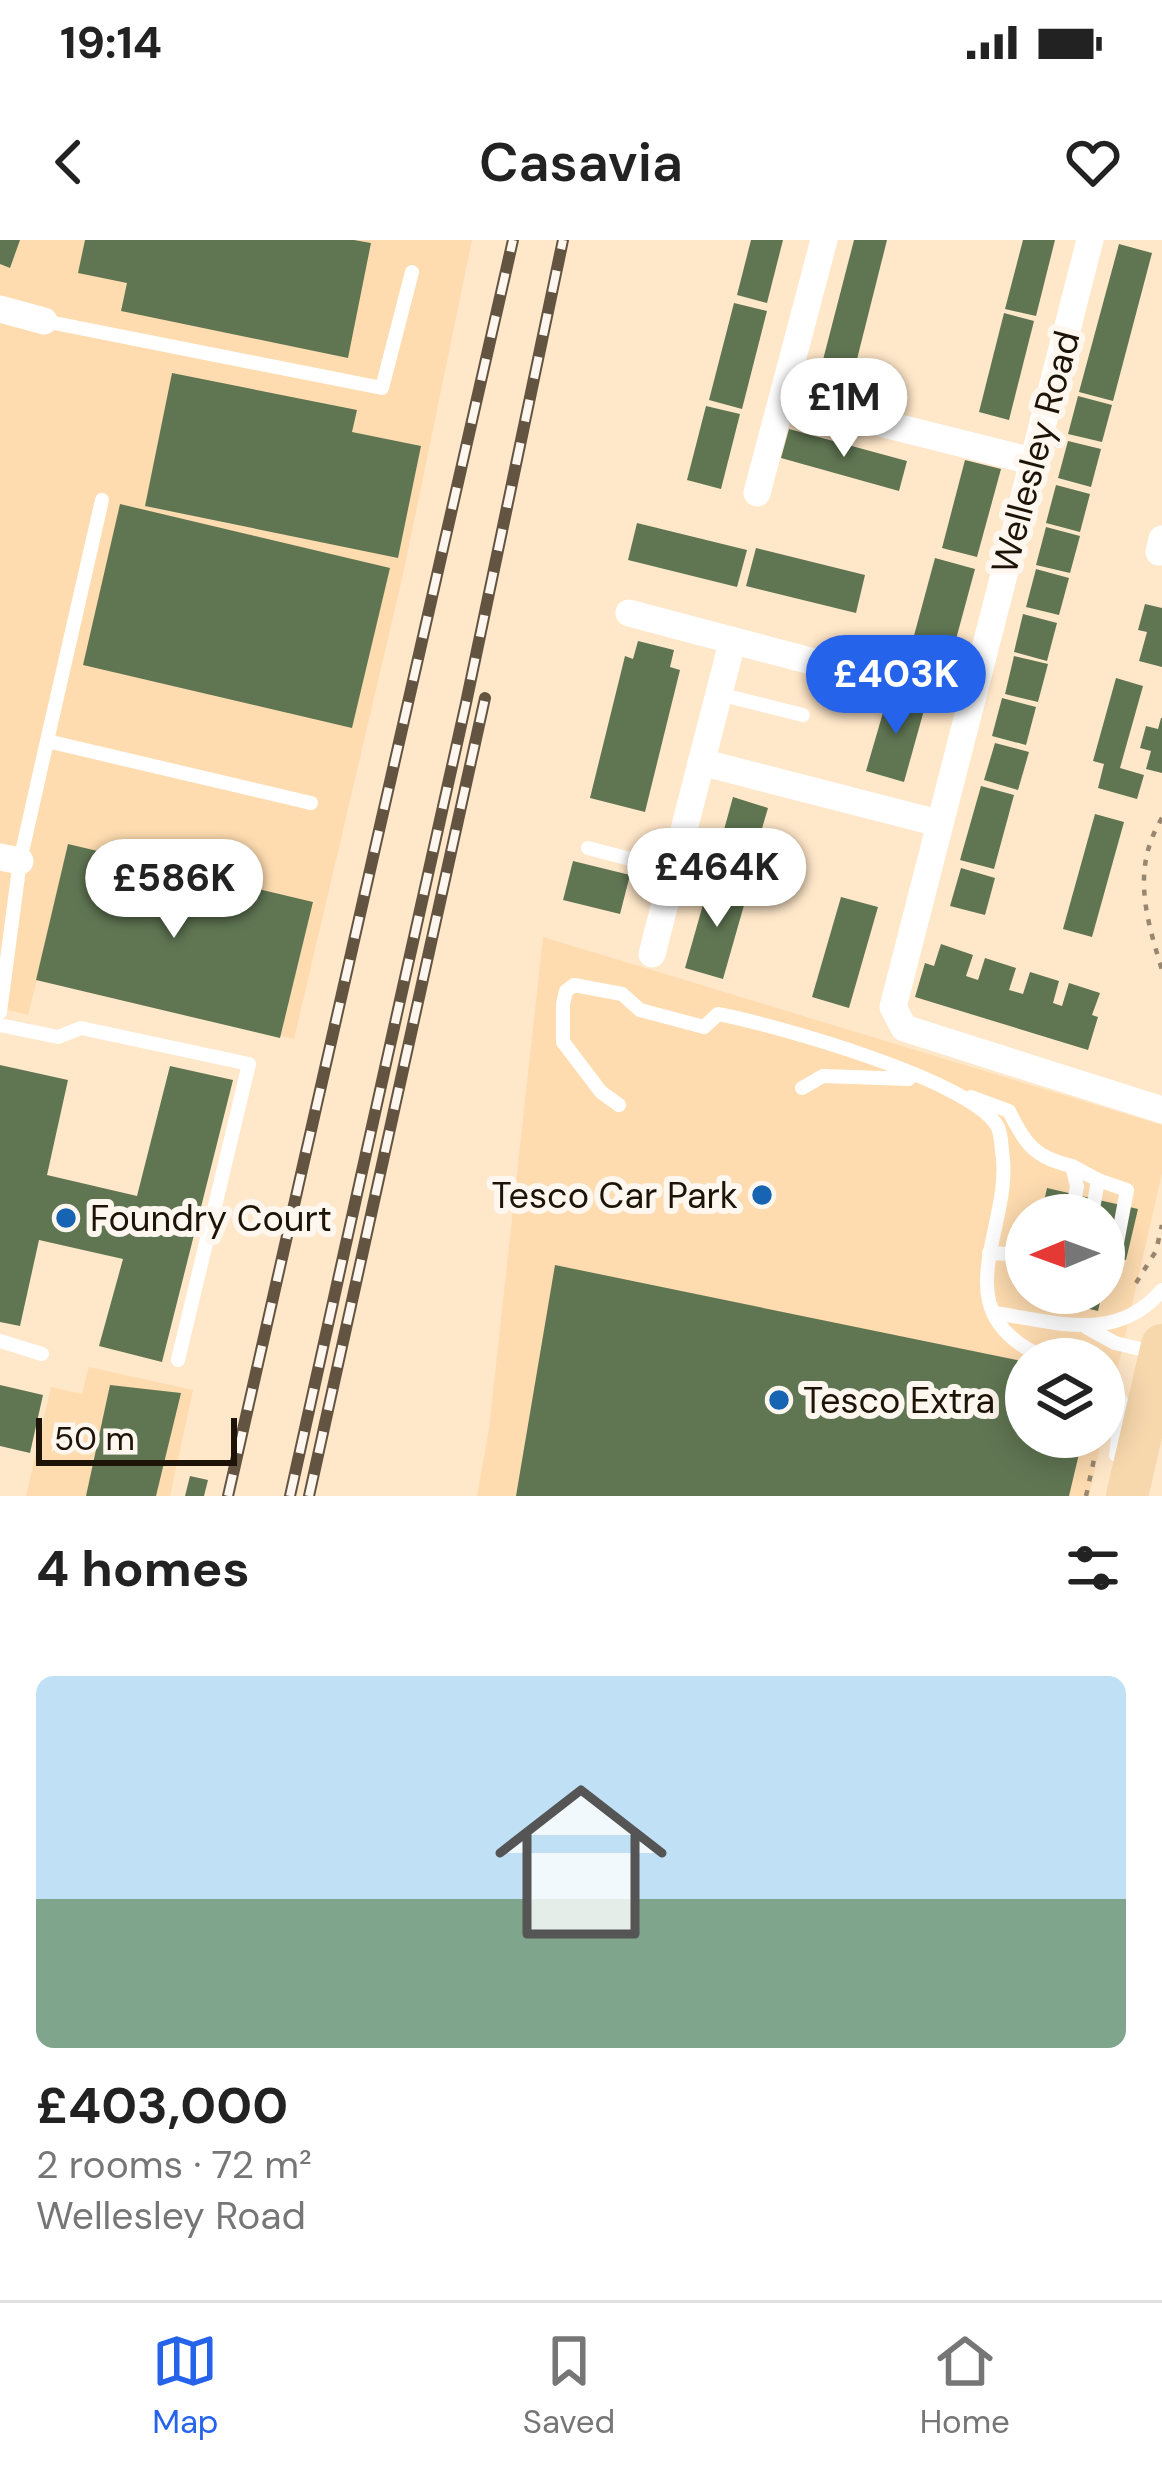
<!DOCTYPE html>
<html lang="en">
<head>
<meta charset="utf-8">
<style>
  body { margin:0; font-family:"DM Sans",sans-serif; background:#f2f2f2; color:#222; height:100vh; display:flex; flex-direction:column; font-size:45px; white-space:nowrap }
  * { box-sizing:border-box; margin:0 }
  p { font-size:39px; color:#767676 }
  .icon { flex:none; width:66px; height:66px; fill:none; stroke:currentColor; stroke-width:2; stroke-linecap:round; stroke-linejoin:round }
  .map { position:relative; height:1256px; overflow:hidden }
  .drawer { display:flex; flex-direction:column; background:#fff; flex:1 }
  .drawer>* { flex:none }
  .needle { width:78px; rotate:269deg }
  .fabs { position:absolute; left:1005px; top:954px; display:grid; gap:24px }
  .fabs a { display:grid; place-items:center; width:120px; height:120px; border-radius:50%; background:#fff; box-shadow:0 6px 30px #0003; font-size:60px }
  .scale { position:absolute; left:36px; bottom:30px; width:201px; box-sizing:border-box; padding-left:12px; border:6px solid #1d1306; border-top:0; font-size:33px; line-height:42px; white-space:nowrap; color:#1d1306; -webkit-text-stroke:9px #fdf7f0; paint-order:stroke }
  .price { position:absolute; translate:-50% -102px; padding:0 27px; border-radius:42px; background:#fff; color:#222; font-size:39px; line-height:78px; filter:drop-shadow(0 3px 6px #0008) }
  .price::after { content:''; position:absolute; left:50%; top:72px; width:36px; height:27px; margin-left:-18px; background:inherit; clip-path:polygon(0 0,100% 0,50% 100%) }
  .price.on { background:#2563eb; color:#fff }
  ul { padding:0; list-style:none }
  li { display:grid; align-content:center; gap:24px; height:636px; padding:0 36px }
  li span { display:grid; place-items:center; height:372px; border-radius:18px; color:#555 }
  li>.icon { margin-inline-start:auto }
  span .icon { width:216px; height:216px; fill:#fffc; stroke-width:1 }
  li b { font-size:51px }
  h2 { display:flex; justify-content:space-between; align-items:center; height:144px; padding:0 36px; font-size:51px }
  .status { display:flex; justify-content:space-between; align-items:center; height:84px; padding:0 60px; background:#fff; direction:ltr }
  .status svg { height:33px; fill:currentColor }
  header { display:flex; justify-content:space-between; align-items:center; height:156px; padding:0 36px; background:#fff; font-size:54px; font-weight:600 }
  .tab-bar { display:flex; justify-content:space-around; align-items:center; height:168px; border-top:3px solid #e0e0e0; background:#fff; font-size:33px; color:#767676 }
  .tab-bar a { display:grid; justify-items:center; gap:6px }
  .tab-bar .on { color:#2563eb }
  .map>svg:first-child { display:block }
  .built { fill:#fedcb0; fill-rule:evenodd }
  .building { fill:#607653 }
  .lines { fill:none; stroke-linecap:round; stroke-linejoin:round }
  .path { stroke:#988770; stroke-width:4.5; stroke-dasharray:6 9; stroke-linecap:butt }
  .lane { stroke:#fff; stroke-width:14 }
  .street { stroke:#fff; stroke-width:27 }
  .primary { stroke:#f7d7ac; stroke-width:42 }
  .rail-casing { stroke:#635442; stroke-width:12 }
  .rail { stroke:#fdf7f0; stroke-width:8; stroke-dasharray:22; stroke-linecap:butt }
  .poi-dot { fill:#1764b3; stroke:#fdf7f0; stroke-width:4.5 }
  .labels { text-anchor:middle; stroke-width:12; stroke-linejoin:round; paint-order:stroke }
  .street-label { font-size:36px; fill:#1d1306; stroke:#fdf7f0 }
  .poi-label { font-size:36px; fill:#1d1306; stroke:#fdf7f0; text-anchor:start }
</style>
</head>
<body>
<div class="status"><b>19:14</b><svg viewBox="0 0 49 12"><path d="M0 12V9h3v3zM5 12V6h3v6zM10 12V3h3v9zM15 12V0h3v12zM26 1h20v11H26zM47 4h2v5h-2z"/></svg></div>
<header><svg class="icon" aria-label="back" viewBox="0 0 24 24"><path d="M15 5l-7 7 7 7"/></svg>Casavia<svg class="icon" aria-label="heart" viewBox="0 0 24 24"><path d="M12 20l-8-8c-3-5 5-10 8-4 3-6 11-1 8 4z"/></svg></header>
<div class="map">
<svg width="1162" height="1256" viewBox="0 0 1162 1256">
  <rect width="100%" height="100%" fill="#ffe7c9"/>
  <g class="built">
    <path d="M0,0h472l-68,330 -110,469 -257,-59 -9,35 -28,-7z"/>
    <path d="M543,697l619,188v48l-58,255v-69h-78v78h76l-13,59h-612l12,-67zM1026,975h78v78h-78z"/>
    <path d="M89,1127l104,23 -23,106h-144l25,-109 31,7z"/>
  </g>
  <g class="building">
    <path d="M0,0h20l-10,28 -10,-4z"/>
    <path d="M85,0h269l17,3 -23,115 -227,-47 6,-28 -49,-10z"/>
    <path d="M751,0h32l-16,63 -30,-8z"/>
    <path d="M854,0h33l-38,151 -32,-8z"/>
    <path d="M1023,0h32l-19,76 -31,-7z"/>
    <path d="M1119,4l33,9 -39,148 -34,-9z"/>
    <path d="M734,63l33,8 -25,98 -33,-9z"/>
    <path d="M1004,73l30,8 -25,99 -30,-8z"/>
    <path d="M172,133l185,37 -5,22 69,14 -23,112 -253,-52z"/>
    <path d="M1078,156l34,9 -10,37 -34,-8z"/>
    <path d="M706,166l34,8 -19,75 -34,-9z"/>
    <path d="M789,189l118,32 -8,30 -118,-33z"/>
    <path d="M1068,201l33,8 -10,38 -33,-9z"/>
    <path d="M965,220l36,9 -24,88 -35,-9z"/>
    <path d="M1056,245l34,9 -10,38 -34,-9z"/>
    <path d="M120,264l270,64 -38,160 -269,-63z"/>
    <path d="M637,283l110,27 -10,37 -109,-27z"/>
    <path d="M1046,287l34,9 -10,37 -34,-8z"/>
    <path d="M756,308l109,27 -9,38 -110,-27z"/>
    <path d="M935,318l40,11 -33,122 -40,-11z"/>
    <path d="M1036,329l33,9 -10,37 -33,-8z"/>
    <path d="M1145,364l17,4v59l-23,-6 8,-29 -9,-2z"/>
    <path d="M1023,374l34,9 -10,38 -33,-9z"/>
    <path d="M638,401l36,9 -4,17 10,3 -35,142 -55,-14 35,-142 8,3z"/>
    <path d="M1014,416l34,8 -10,38 -33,-8z"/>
    <path d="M1116,438l27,8 -23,82 24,7 -7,24 -39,-11 6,-24 -11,-3z"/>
    <path d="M889,452l37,11 -22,79 -38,-11z"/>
    <path d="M1002,458l34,9 -10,38 -34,-9z"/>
    <path d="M1161,478h1v55l-16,-4 5,-18 -11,-3 6,-22 12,3z"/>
    <path d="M995,503l34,9 -11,38 -34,-10z"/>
    <path d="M981,546l33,9 -20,74 -34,-9z"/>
    <path d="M733,557l35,11 -21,72 -34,-10z"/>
    <path d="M1095,574l29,8 -32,115 -29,-8z"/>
    <path d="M68,604l245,58 -33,136 -244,-58z"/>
    <path d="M573,621l57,14 -10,39 -57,-14z"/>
    <path d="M961,628l34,10 -10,37 -35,-9z"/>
    <path d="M710,640l38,11 -25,88 -38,-11z"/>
    <path d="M841,657l37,10 -29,101 -37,-11z"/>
    <path d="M941,704l32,11 -7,21 12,4 7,-22 31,10 -7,22 14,4 7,-22 29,9 -6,22 9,3 7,-23 31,10 -8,22 6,2 -10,33 -173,-53 10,-34 9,3z"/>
    <path d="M0,825l68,15 -21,95 90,21 33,-130 63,14 -71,282 -63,-16 24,-87 -84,-19 -19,86 -20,-4z"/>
    <path d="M1047,948l91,21 -12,51 -14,-3 -6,28 -2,-70h-63z"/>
    <path d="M555,1025l471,97v75h57l-14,59h-553z"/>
    <path d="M1059,1053h43l-4,18 -41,-10z"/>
    <path d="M0,1145l43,10 -13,58 -30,-7z"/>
    <path d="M110,1145l71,8 -25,103h-70z"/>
    <path d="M190,1236l18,4 -4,16h-19z"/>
  </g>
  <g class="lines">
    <g class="path">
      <path d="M1162,578c-31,51 -16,99 0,152"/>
      <path d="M1136,1043l20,-32 6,-26"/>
      <path d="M1086,1256l9,-41"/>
    </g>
    <g class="lane">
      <path d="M44,81l338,67 30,-116"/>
      <path d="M719,454l84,21"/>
      <path d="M47,501l55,-241"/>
      <path d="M588,608l84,22"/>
      <path d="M0,772l20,-151 27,-120 264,62"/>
      <path d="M0,785l58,12 23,-9 168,36 -71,296"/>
      <path d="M802,848l21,-12 86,3"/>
      <path d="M971,857l38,14c16,33 26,47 63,55l5,20 -5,29"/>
      <path d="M619,865l-18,-13 -38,-50v-38l3,-13 8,-6 48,9 18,16 64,17 14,-13c58,11 248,65 278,110 5,7 5,18 6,27 13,77 -66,162 46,208"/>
      <path d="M1072,926l26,14 -6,35"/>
      <path d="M1098,940l29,10 -13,69 -10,1"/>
      <path d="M989,1013l37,2"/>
      <path d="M995,1073c61,9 121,31 167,-23"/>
      <path d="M1086,1087l29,16 38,9"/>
      <path d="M0,1101l42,13"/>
      <path d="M1104,1134l18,29 -6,52"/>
    </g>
    <g class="street">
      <path d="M1090,0l-197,767 11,21 258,82"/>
      <path d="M0,69l44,12"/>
      <path d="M784,159l248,62"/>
      <path d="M757,253l67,-253"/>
      <path d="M1159,312l3,-13"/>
      <path d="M629,373l193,51"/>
      <path d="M701,522l237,61"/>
      <path d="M0,617l20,4"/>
      <path d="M652,714l80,-311"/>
    </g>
    <path class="primary" d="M1127,1256l35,-151"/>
    <g class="rail-casing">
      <g id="rail">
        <path d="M228,1256l285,-1256"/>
        <path d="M290,1256l176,-793 97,-463"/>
        <path d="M309,1256l176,-798"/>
      </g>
    </g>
    <use href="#rail" class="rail"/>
  </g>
  <g class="poi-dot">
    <circle cx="762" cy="955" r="12"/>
    <circle cx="66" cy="978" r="12"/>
    <circle cx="779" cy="1160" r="12"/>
  </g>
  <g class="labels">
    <g class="street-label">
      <text transform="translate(1035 212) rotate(-75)" y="13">Wellesley Road</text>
    </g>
    <g class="poi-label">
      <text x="738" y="968" text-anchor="end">Tesco Car Park</text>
      <text x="90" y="991">Foundry Court</text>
      <text x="803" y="1173">Tesco Extra</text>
    </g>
  </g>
</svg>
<div class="fabs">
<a><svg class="needle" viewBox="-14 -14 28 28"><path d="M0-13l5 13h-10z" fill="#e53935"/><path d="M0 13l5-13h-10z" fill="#767676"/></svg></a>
<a><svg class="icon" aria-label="layers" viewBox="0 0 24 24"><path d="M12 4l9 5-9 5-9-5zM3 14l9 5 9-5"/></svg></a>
</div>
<div class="scale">50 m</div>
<b class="price" style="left:844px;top:220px">£1M</b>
<b class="price on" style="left:896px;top:497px">£403K</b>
<b class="price" style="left:717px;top:690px">£464K</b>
<b class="price" style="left:174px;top:701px">£586K</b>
</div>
<section class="drawer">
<h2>4 homes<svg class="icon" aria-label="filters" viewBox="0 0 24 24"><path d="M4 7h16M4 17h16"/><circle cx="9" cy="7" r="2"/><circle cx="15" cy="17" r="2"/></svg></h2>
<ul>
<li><span style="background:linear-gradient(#bfe0f5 60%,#7fa58c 0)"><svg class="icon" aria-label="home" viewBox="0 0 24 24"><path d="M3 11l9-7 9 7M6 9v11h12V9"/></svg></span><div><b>£403,000</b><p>2 rooms · 72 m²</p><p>Wellesley Road</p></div></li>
</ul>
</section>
<nav class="tab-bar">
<a class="on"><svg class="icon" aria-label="map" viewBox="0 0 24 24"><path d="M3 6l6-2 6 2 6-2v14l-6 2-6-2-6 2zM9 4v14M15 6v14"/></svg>Map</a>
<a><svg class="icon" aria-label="saved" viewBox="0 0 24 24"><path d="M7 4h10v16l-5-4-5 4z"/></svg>Saved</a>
<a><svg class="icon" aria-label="home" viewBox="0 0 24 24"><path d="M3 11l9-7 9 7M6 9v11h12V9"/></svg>Home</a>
</nav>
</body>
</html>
